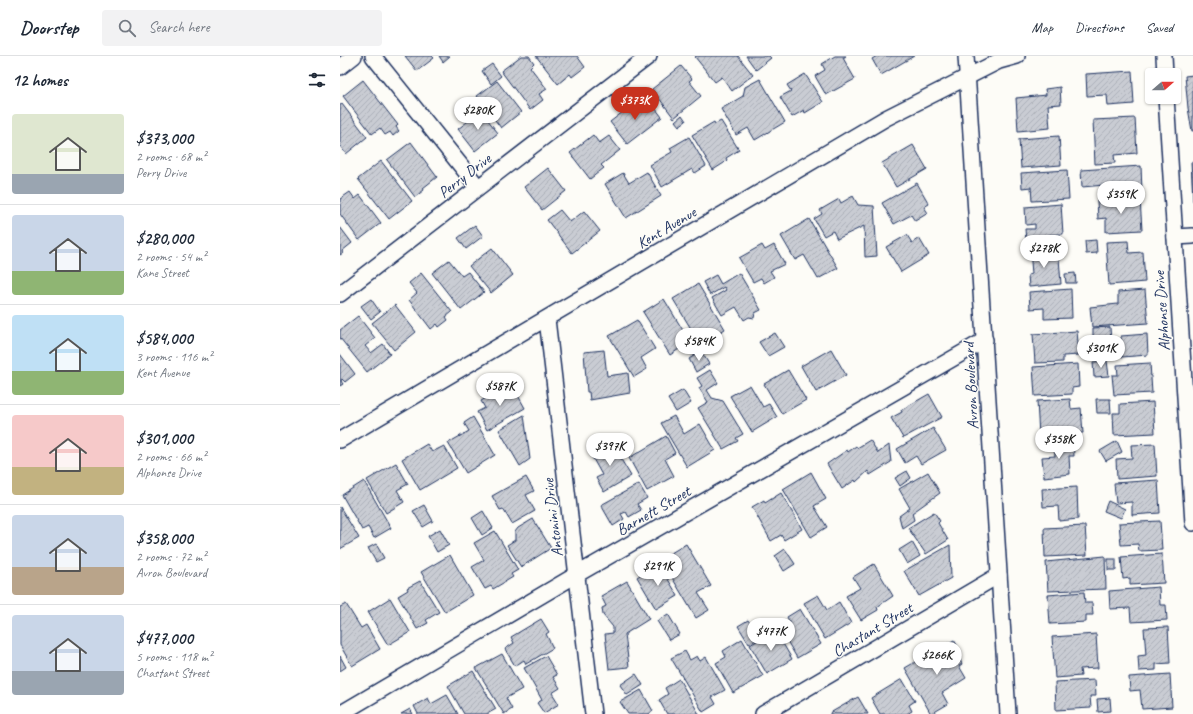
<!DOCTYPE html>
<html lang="en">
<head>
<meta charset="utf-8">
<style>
  body { margin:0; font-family:Caveat,sans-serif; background:#f2f2f3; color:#1f2937; height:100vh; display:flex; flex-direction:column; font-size:15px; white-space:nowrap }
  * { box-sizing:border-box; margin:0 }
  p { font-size:13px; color:#747a83 }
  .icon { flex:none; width:22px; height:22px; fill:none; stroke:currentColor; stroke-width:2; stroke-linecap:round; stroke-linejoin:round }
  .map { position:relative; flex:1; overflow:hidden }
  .side { display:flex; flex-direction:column; background:#fff; width:340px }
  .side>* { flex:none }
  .needle { width:26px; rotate:70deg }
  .fabs { position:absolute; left:805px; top:12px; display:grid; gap:8px }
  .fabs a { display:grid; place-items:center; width:36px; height:36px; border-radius:4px; background:#fff; box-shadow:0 1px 3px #0004; font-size:20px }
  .price { position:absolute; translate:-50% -34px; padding:0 9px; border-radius:14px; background:#fff; color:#222; font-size:13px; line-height:26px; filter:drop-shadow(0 1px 2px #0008) }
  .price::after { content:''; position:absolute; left:50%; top:24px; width:12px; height:9px; margin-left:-6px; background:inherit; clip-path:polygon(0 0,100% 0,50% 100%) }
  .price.current { background:#c8321e; color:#fff }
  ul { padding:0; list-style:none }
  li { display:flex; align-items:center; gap:12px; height:100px; padding:0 12px }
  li+li { border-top:1px solid #e0e1e3 }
  li span { display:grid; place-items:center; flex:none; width:112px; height:80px; border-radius:4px; color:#555 }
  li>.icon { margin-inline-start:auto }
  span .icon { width:48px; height:48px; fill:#fffc; stroke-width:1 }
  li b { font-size:17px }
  h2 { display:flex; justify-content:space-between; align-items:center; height:48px; padding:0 12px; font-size:17px }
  header { display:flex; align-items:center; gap:24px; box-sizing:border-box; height:56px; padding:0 20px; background:#fff; border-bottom:1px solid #e0e1e3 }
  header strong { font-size:19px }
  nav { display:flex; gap:22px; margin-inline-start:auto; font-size:14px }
  .search { width:280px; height:36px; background:#f2f2f3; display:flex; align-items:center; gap:10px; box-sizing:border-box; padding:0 14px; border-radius:4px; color:#747a83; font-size:15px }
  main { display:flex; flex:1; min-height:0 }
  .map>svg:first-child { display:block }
  .building { fill:url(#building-hatch); stroke:#1b2f5e }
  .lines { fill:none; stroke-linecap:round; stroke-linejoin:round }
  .street-casing { stroke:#1b2f5e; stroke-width:18 }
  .street { stroke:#fdfcf7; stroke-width:15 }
  .labels { text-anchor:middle; stroke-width:3; stroke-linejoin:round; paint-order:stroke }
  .street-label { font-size:16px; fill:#1b2f5e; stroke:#fdfcf7 }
</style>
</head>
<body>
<header>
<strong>Doorstep</strong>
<div class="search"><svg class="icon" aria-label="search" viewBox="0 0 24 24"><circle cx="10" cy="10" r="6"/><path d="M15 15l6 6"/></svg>Search here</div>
<nav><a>Map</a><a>Directions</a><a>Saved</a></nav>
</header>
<main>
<section class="side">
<h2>12 homes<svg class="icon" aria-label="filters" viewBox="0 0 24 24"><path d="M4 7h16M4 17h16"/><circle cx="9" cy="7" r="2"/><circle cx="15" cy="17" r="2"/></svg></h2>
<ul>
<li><span style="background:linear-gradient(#dfe7d0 75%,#9aa5b1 0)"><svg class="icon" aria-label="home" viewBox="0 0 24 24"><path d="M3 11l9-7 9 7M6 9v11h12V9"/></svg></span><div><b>$373,000</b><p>2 rooms · 68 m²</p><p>Perry Drive</p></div></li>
<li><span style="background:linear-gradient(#c9d6e8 70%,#8fb573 0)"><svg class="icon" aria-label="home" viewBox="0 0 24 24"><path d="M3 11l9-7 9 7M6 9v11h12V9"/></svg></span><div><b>$280,000</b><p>2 rooms · 54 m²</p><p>Kane Street</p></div></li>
<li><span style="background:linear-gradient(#bfe0f5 70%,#8fb573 0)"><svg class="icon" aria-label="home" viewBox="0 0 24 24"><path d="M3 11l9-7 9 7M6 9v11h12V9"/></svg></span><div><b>$584,000</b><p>3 rooms · 116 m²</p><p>Kent Avenue</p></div></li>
<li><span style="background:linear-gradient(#f6c9c9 65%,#c2b280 0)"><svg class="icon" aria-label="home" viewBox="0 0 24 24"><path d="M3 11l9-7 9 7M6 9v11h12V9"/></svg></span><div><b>$301,000</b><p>2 rooms · 66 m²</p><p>Alphonse Drive</p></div></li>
<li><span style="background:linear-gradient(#c9d6e8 65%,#b9a48a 0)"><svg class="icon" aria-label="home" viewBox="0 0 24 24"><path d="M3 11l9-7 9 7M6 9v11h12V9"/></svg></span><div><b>$358,000</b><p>2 rooms · 72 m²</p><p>Avron Boulevard</p></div></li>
<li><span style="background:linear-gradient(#c9d6e8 70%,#9aa5b1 0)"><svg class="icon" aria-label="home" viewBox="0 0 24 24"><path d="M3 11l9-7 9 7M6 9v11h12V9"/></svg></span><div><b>$477,000</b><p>5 rooms · 118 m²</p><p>Chastant Street</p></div></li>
</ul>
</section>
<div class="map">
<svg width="853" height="658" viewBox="0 0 853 658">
  <defs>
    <pattern id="building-hatch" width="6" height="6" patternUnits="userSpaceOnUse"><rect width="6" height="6" fill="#c9ccd3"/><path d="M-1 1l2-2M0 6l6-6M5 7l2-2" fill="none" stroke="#acb0b8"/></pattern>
  </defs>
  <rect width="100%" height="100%" fill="#fdfcf7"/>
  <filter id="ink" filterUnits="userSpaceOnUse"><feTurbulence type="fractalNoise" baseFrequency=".025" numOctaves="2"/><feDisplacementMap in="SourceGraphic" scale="8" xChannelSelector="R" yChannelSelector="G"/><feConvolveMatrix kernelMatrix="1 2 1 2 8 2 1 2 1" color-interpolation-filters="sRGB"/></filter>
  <g filter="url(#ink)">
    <g class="building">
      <path d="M65,0h27l2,2 -17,13z"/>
      <path d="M99,0h11l-7,6z"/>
      <path d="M181,0h8l5,7 -4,4 17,22 -8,5 4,6 -13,10 -29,-39z"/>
      <path d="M196,0h41l8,11 -13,10 -2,-3 -12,10z"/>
      <path d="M356,0h42l15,19 -21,16 -10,-14 -7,5 -20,-25z"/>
      <path d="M406,0h23l2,2 -15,12z"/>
      <path d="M495,0h11l-3,2 12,21 -29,16 -11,-19 10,-6 -3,-6z"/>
      <path d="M537,0h37l-33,19 -9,-16z"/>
      <path d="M152,8l9,12 -10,8 -9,-13z"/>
      <path d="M341,10l11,13 -3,2 12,15 -27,22 -22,-29z"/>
      <path d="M792,15l2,33 -26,2 -1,-11 -20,1 -1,-22z"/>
      <path d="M465,18l18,28 -18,11 -1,-3 -12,7 -12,-20 11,-6 -4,-6z"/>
      <path d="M853,19v56h-1l-4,-23 -3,-32z"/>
      <path d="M420,23l25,43 -30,18 -7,-12 -12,7 -15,-26 22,-13 2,-9z"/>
      <path d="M23,24l35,45 -2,2 3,4 -6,5 -3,-4 -5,3 -5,-7 -8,6 -29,-38z"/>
      <path d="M157,25l24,31 -20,16 -24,-32z"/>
      <path d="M720,31l1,17 -13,1 2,23 -32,3 -2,-33 30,-3 -1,-6z"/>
      <path d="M297,45l7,8 8,-5 10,13 -35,27 -17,-22z"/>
      <path d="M2,48l25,33 -21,17 -6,-8v-41z"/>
      <path d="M141,55l17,22 -23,18 -17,-22z"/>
      <path d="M342,59l4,6 -7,5 -4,-5z"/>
      <path d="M795,62l2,35 -23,2 1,8 -20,1 -2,-44z"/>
      <path d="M381,65l18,29 -13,8 1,2 -3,3 -11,7 -21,-35 22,-13 1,2z"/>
      <path d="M253,79l6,8 10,-7 11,14 -19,15 3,3 -14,11 -20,-26z"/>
      <path d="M719,80l2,29 -40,3 -2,-29z"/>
      <path d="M349,81l17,29 -11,7 -3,-4 -30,18 -12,-22 22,-13 -2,-4z"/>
      <path d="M71,86l26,35 -14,11 1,2 -9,7 -28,-37z"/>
      <path d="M573,89l14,24 -31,18 -14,-24z"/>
      <path d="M41,105l31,40 -23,18 -31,-40z"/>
      <path d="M851,106h2v39z"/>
      <path d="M801,110l1,26h-8l1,6h-14v-5l-15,1 -1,-9 -23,2 -1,-17z"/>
      <path d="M208,112l18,23 -24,19 -18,-23z"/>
      <path d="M727,114l2,29 -37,2 -1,-14 -9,1 -1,-15z"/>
      <path d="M307,116l14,24 -35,22 -21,-34 18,-11 6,10z"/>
      <path d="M577,127l12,21 -5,3 4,6 -13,8 -4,-6 -17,9 -12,-21z"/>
      <path d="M10,136l5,7 5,-4 21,28 -22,17 -19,-26v-15z"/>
      <path d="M513,140l5,9 16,1 3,50 -12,1 -1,-31 -27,13 -4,-8 -9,5 -10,-17 8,-5 -2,-4 19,-11 2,4z"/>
      <path d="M800,143l2,31 -36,2v-14l-8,1 -1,-18z"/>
      <path d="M721,148l2,30 -15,1v4l-22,2 -1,-12h10v-5l-9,1 -1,-18z"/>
      <path d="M220,154l10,12 14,-11 16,20 -28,22 -25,-33z"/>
      <path d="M469,163l29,49 -20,11 -14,-24 -9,5 -14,-24z"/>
      <path d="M135,169l8,11 -17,13 -8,-11z"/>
      <path d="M0,171l12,16 -10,8 1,2 -3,2z"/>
      <path d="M567,179l5,8 7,-5 10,17 -28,17 -15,-25z"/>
      <path d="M756,184l1,13 -11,1 -1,-13z"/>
      <path d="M788,185l1,12 14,-1 2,30 -36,3 -3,-43z"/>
      <path d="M422,189l3,5 9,-5 11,19 -15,7 4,6 -10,6 -3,-5 -8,4 -14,-24z"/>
      <path d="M152,192l21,27 -22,18 -22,-27z"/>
      <path d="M708,192l1,9 10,1 2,26 -32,3 -1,-12 4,-1 -2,-25z"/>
      <path d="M109,204l13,16 6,-4 16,20 -23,18 -29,-37z"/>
      <path d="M81,217l31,39 -6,5 2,3 -9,7 -2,-3 -6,5 -22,-29 8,-7 -8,-10z"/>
      <path d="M399,217l22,37 -6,3 -1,5 -5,-1 -5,3 -8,-13 -14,8 -10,-17 14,-8 -2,-3 -14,8 -7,-13 13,-7 5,9z"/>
      <path d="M735,217l1,10h-10l-1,-9z"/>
      <path d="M358,228l27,45 -18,11 -4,-7 -7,4 -23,-38z"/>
      <path d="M731,233l1,29 -28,1v-11l-14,1 -1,-17z"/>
      <path d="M805,234l3,33 -56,4 -2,-20 28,-3v-12z"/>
      <path d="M31,243l9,13 -9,7 -10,-13z"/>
      <path d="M324,243l26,43 -20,13 -27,-43z"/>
      <path d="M55,249l21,27 -22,18 -22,-27z"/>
      <path d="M18,260l17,22 -10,8 6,7 12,-9 7,10 -23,18 -27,-34v-8z"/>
      <path d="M297,264l18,29 -14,9 6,11 -13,8 -25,-41z"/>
      <path d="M770,271l1,16h-18v-15z"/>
      <path d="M737,275l2,24 -16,1v6l-28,1 -2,-29z"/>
      <path d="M435,277l9,14 -16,9 -9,-14z"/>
      <path d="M807,278l1,21 -26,2 -1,-21z"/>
      <path d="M491,293l15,26 -30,17 -15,-26z"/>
      <path d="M264,294l3,26 21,-3 2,20 -40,7 -1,-8h-2l-3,-40z"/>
      <path d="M361,295l8,13 -13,8 -7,-13z"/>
      <path d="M0,298l15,20 -10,8 -3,-3 -1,2 2,3 -3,2z"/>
      <path d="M767,305l2,15 -15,1 -1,-15z"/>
      <path d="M810,307l2,30 -38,2 -2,-20h6l-1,-10z"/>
      <path d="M738,308l1,23 -7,1v6l-37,2 -2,-29z"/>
      <path d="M370,314l8,13 -11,7 5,8 11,3 20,33 -7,4 2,3 -15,8 -25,-41 10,-6 -9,-14 3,-2 -5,-8z"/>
      <path d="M448,314l18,30 -24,14 -18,-30z"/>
      <path d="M171,327l14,25 -38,22 -10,-18 8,-4 -4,-7z"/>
      <path d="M410,329l13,22 6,-3 8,13 -25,15 -22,-36z"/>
      <path d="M343,334l8,13 -15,9 -8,-13z"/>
      <path d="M589,338l13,23 -39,21 -12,-20 11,-6 -1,-2z"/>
      <path d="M730,343l1,10 10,-1 2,25 -44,3 -2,-35z"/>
      <path d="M756,343h14l1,14h-14z"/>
      <path d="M813,346l2,31 -41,2 -1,-22h7v-9z"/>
      <path d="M184,359l6,44 -10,7 -21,-36z"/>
      <path d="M334,360l10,18 16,-10 15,26 -28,17 -26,-44z"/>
      <path d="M133,361l22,38 -29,18 -18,-30 21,-12 -5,-8z"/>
      <path d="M593,372l13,22 -25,14 -5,-8 -11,7 -8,-14z"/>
      <path d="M326,380l9,17 -10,6 9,17 -27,15 -18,-33z"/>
      <path d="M530,384l8,13 11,-8 2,17 -21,13 -2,-4 -12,11 -1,-2 -13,9 -15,-25 20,-14 1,2 8,-6 1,2z"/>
      <path d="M270,385l21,35 -27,16 -8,-14 6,-3 -10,-18 3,-1 -3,-4z"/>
      <path d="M733,385l1,15h-5l1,18 -26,3 -2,-20 13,-1 -1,-14z"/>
      <path d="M777,385l5,11 -16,9 -6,-10z"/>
      <path d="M87,388l5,8 12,-6 13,22 -37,22 -18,-31z"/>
      <path d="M815,388l2,32 -40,3 -1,-20 16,-1 -1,-13z"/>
      <path d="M56,407l12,21 -11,6 7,12 -18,11 -19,-33z"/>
      <path d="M567,415l4,7 -11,8 -5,-8z"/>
      <path d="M471,416l15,27 -12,7 13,21 -16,10 -28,-48z"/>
      <path d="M588,416l12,21 -28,20 2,7 -12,8 -3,-12 11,-8 -11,-19z"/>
      <path d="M186,421l8,14 -8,4 9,16 -23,13 -9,-15 -3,1 -8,-14z"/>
      <path d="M818,424l2,33 -28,2v-13l-16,1 -2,-20z"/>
      <path d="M24,425l27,47 -17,10 -6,-11 -6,3 -20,-35z"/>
      <path d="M299,428l8,14 -10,6 4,6 -12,7 -3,-5 -5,2 3,5 -11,7 -12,-21z"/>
      <path d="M737,431l1,32 -19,2 -1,-15 -15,1 -1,-18z"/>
      <path d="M441,437l21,36 -18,11 -3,-5 -10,6 -19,-34 12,-7 1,3z"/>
      <path d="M768,445l17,8 -4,9 -17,-7z"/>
      <path d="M84,449l9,16 -10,6 -10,-16z"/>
      <path d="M0,451l19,31 -19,11z"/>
      <path d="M143,455l10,17 -11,7 -10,-17z"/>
      <path d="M594,456l6,9 -2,2 10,17 -22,14 -18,-26z"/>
      <path d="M193,463l18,29 -30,19 -14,-22 8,-5v-8l3,-4z"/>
      <path d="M820,465l2,29 -23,1 -1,-7 -17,1 -2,-22z"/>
      <path d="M745,470l2,29 -42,2 -1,-29z"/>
      <path d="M100,473l9,16 -12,7 -9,-16z"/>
      <path d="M155,475l23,39 -7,4 2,3 -20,12 -2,-3 -6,3 -13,-22 12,-7 -10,-17z"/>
      <path d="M572,486l8,14 -13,8 -8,-14z"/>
      <path d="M36,488l8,14 -8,4 -8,-14z"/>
      <path d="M346,488l25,42 -13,7 11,17 -13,8 -35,-59z"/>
      <path d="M610,489l1,33 -32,18 -15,-25z"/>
      <path d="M445,493l10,15 -11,7 -9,-15z"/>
      <path d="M822,498l2,29 -34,2v-7l-7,1 -2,-22z"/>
      <path d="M110,499l23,40 -28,17 -24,-40z"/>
      <path d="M765,500l1,33 -58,2 -2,-29z"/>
      <rect x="768" y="503" width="8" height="11"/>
      <path d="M534,508l19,32 -16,11 1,3 -17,10 -15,-24 14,-8 -7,-11z"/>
      <path d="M320,510l18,30 -22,13 -19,-32 9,-6 2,3z"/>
      <path d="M80,525l19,31 -13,8 2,3 -11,6 -19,-33 10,-6 -1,-2z"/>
      <path d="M287,525l22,38 -24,15 4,33 -20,2 -4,-35 8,-1v-6l-10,-12 -1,-7 4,-2 -5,-10z"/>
      <path d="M819,531l1,18h6l1,15 -36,2 -1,-14 -20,1 -1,-18z"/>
      <path d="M744,536l1,11h7l1,12h-7v7l-36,2 -2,-29z"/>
      <path d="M478,539l9,15 12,-8 12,21 -26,16 -21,-36z"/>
      <path d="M50,542l20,34 -22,13 -20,-33z"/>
      <path d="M6,548l15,24 5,-3 14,24 -28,17 -12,-21v-38z"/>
      <path d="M460,553l21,35 -24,14 -17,-29 10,-6 -3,-6z"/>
      <path d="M328,558l12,20 -11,6 -12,-19z"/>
      <path d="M201,563l8,13 -3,2 7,14 -27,16 -2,-4 -9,6 -10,-17 9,-6 -3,-6z"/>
      <path d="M408,564l11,18 -10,6 -11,-18z"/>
      <path d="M828,571l2,36 -14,1v6l-17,1 -1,-15 8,-1 -2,-27z"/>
      <path d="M435,574l17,29 -25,15 -17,-29z"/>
      <path d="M756,578l2,34 -18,1 1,7 -26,2 -3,-41z"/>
      <path d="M402,583l21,37 -30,17 -17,-30 10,-6 -3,-6z"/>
      <path d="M614,584l7,12 -4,2 5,10 -3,2 7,12 -24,15 6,11 -17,10 -26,-46 12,-7 2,3 24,-14 -1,-3z"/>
      <path d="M345,595l5,9 7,-4 3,5 6,-4 19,33 -13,7 4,7 -13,8 -32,-54z"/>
      <path d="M162,598l20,35 -16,9 6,11 -8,5 -28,-46z"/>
      <path d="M0,600l6,11 -6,4z"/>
      <path d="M206,600l11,19 -4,2 7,11 -8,5 7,11 -15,9 -7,-10 5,-3 -18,-32z"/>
      <path d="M133,615l23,38 -9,5h-23l-16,-28z"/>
      <path d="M296,618l7,11 -16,10 -7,-10z"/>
      <path d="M830,618l2,33 -30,2 -2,-19 -10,1 -1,-14z"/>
      <path d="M339,623l20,35h-32l-8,-14 9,-6 -3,-6z"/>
      <path d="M562,623l13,22 -6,4 3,6 -5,3h-27l-9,-16z"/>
      <path d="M755,624l1,16h-6l1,12 -35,2 -1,-28z"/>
      <path d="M301,634l12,21 -4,3h-21l-8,-12z"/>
      <path d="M107,639l11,19h-40l-4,-8 14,-8 3,6z"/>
      <path d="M518,641l10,17h-38v-1z"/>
      <path d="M770,642l1,13 -13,1 -1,-13z"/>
      <path d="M70,653l3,5h-12z"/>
    </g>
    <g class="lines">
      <g class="street-casing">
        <g id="street">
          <path d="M33,0l105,131"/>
          <path d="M626,0l42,658"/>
          <path d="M824,0l1,19"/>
          <path d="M0,11l14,-11"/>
          <path d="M826,41l27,426"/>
          <path d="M835,181l18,-1"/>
          <path d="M0,238l309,-238"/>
          <path d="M207,263l46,395"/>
          <path d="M0,384l546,-322 113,-57 18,-5"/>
          <path d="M0,658l236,-139 409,-235"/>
          <path d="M423,658l236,-139"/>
        </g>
      </g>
      <use href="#street" class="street"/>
    </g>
  </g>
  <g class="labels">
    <g class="street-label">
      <text transform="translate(124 119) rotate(-38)" y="6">Perry Drive</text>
      <text transform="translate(326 171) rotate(-31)" y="6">Kent Avenue</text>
      <text transform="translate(821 255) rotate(-94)" y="6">Alphonse Drive</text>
      <text transform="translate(630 330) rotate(-93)" y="6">Avron Boulevard</text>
      <text transform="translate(313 454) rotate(-30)" y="6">Barnett Street</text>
      <text transform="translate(212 462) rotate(-97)" y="6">Antonini Drive</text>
      <text transform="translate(532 573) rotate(-31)" y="6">Chastant Street</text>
    </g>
  </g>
</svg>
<div class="fabs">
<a><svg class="needle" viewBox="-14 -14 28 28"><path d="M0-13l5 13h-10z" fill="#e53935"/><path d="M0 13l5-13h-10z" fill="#747a83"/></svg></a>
</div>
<b class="price current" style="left:295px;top:65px">$373K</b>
<b class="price" style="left:138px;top:75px">$280K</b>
<b class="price" style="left:781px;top:159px">$359K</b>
<b class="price" style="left:704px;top:213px">$278K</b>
<b class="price" style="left:359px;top:306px">$584K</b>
<b class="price" style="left:761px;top:313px">$301K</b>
<b class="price" style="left:160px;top:351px">$587K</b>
<b class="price" style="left:719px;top:404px">$358K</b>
<b class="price" style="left:270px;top:411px">$397K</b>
<b class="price" style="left:318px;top:531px">$291K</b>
<b class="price" style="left:431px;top:596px">$477K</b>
<b class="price" style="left:597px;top:620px">$266K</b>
</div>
</main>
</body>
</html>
